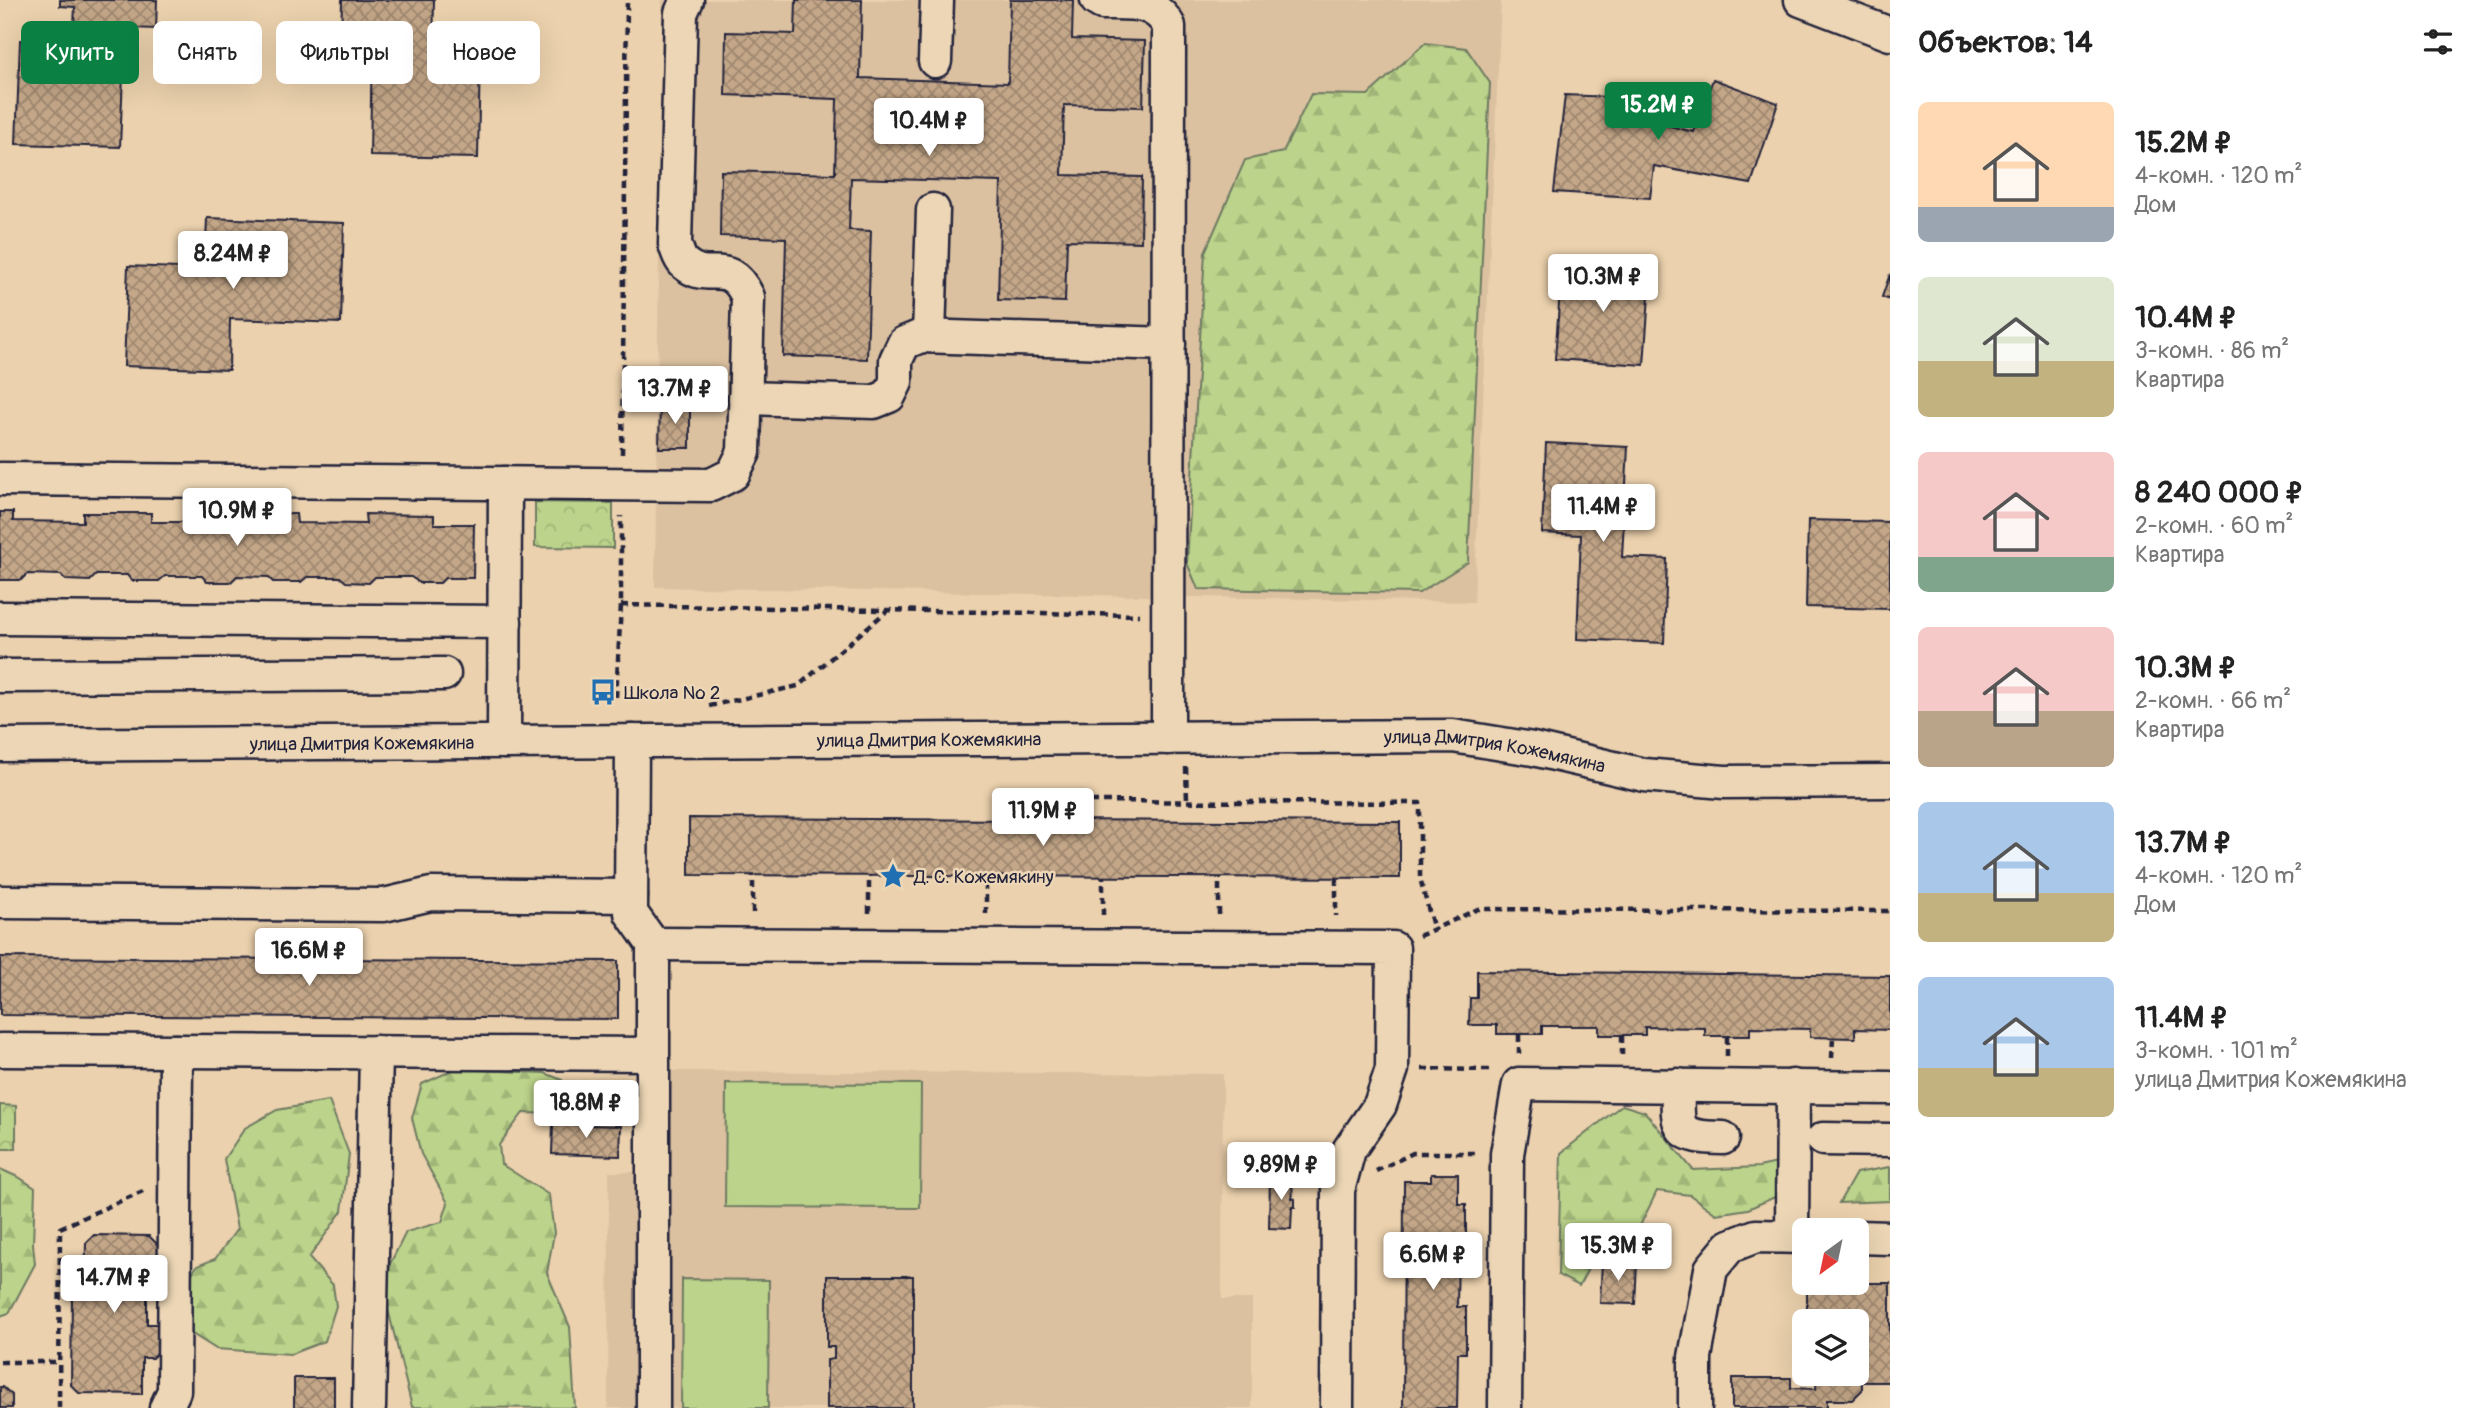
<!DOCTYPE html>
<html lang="ru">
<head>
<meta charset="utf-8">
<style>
  body { margin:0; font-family:Pangolin,sans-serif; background:#f6f6f6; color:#222; height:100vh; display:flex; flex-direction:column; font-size:26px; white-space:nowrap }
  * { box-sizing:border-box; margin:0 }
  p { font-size:23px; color:#767676 }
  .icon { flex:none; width:38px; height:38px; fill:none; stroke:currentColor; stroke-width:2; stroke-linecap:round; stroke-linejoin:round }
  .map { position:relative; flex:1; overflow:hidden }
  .panel { display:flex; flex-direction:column; background:#fff; width:595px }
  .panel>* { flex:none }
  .banner { position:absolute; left:21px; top:21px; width:665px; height:63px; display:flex; gap:14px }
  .needle { width:46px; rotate:213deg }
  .fabs { position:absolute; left:1792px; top:1218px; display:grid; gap:14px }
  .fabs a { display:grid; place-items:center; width:77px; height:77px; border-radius:10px; background:#fff; box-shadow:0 7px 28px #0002; font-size:35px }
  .price { position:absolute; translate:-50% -60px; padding:0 16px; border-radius:7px; background:#fff; color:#222; font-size:23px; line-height:46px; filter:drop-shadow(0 2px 4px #0008) }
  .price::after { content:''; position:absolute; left:50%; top:42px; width:21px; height:16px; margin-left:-10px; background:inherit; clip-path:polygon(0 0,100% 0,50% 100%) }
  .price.on { background:#0b8043; color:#fff }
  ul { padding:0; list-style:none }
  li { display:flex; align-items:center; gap:21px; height:175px; padding:0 28px }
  li span { display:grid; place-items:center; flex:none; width:196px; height:140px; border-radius:10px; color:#555 }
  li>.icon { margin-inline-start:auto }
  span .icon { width:84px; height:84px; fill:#fffc; stroke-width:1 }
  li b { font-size:30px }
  h2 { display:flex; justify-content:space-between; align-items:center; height:84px; padding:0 28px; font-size:30px }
  .tag { padding:0 24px; border-radius:10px; background:#fff; box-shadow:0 7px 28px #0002; font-size:24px; line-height:63px }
  .tag.on { background:#0b8043; color:#fff }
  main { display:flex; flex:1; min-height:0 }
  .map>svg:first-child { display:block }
  .built { fill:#dbc1a0 }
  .grass { fill:#bbd38a; stroke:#6e7a62; stroke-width:2 }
  .forest { fill:url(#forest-firs); stroke:#6e7a62; stroke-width:2 }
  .park { fill:url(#park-crowns); stroke:#6e7a62; stroke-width:2 }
  .building { fill:url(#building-cross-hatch); stroke:#22223b; stroke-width:2 }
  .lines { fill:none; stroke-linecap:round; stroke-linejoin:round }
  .minor-casing { stroke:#22223b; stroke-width:37 }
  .path { stroke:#22223b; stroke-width:4.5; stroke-dasharray:7 5; stroke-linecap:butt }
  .minor { stroke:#ecd6b5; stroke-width:32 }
  .labels { text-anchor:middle; stroke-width:5; stroke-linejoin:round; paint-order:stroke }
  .poi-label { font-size:19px; fill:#22223b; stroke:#ecd6b5; text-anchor:start }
  .street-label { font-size:19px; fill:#22223b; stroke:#ecd6b5 }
</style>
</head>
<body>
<main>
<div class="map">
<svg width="1890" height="1408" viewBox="0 0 1890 1408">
  <defs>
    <pattern id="forest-firs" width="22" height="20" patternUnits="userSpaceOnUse" patternTransform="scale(1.75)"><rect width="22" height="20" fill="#bbd38a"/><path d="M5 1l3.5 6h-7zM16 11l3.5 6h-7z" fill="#a0b578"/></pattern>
    <pattern id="park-crowns" width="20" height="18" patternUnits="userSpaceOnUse" patternTransform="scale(1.75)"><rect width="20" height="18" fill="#bbd38a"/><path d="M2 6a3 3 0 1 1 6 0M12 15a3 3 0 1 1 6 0" fill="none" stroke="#a0b578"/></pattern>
    <pattern id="building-cross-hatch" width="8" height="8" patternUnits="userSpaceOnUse" patternTransform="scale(1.75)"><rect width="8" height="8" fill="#c4a788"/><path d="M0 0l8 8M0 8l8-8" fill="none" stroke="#9f8870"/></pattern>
  </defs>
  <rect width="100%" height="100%" fill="#ebd1ad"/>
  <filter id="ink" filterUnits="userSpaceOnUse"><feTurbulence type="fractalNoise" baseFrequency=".0143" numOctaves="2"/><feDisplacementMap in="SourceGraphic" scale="14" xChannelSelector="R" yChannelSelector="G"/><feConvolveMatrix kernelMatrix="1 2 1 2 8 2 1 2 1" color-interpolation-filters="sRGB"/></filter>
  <g filter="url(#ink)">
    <g class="built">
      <path d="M662,0h839l-27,602 -819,-15z"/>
      <path d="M672,1071l551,3 -1,225h30v109h-644l1,-236h62z"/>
    </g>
    <g class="grass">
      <path d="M726,1083l195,1 -1,124 -195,-1z"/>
      <path d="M682,1279l87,1 -1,128h-87z"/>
    </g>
    <g class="forest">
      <path d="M1425,43l41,5 24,35 -22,479 -49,31 -221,-4 -11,-26 18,-311 40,-92 38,-8 28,-58 57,1z"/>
      <path d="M455,1069l90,4 17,7 6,18 -8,16 -37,-1 -24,32 2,19 48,31 5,38 -7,40 23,54 5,81 -163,-1 -26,-106 4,-37 16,-32 36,-10 6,-19 -27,-49 -9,-36 10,-34z"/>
      <path d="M329,1101l20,53 -7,57 -33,47 24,27 3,21 -11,35 -34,13 -75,-5 -30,-19 -9,-34 20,-30 18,-7 22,-30 -13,-70 21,-31 32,-18z"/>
      <path d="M1622,1105l23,7 48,58 66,-3 27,-6v31l-38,17 -32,5 -26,-19 -33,-4 -21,43 -29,-1 -28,53 -21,-11 3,-122z"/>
      <path d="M1890,1167v34l-51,2 17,-30z"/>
      <path d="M0,1169l20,9 15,10 -2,56 2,20 -26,49 -9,3z"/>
    </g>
    <g class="park">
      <path d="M535,502l78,1v45l-78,-1z"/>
      <path d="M0,1105l16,1v43h-16z"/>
    </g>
    <g class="building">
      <path d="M60,0h97l-1,29 -49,-2 -1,47 17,1 -3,72 -104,-3 4,-104 53,2 2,-35 -15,-1z"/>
      <path d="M342,0h92l-1,53 47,1 -2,104 -108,-2 2,-114 -31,-1z"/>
      <path d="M796,0h66l-2,78 148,5 2,-83h63l-1,39 73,2 -2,66 -79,-2 -2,70 80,2 -1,65 -74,-2 -2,62 -67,-2 3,-118 -150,-4 -2,52 22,1 -4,128 -84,-3 3,-118 -66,-2 1,-65 114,3 2,-75 -112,-4 1,-63 69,2z"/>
      <path d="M1713,79l65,24 -27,81 -97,-18 -4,32 -96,-6 11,-97 93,4 -5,23 41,10z"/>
      <path d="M207,218l137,5 -3,100 -111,-4 -1,51 -105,-4 4,-100 77,3z"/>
      <path d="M1562,262l89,6 -7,97 -89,-6z"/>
      <path d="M1890,274v26l-8,-3z"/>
      <path d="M660,404h30v44h-31z"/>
      <path d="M1546,443l82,4 -6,110 45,2 -3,84 -87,-4 4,-104 -39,-2z"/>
      <path d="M0,512h13v9l70,1v-9h68v9h75v-8h70l1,9 69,1 -1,-10 69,1v9h40l-1,54h-28l-5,5h-20l-9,-6h-36l-6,6 -23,-1 -6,-5h-33l-6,5h-28l-5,-5 -31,-1 -6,6h-24l-5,-6h-37l-6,5h-27l-5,-6h-31l-6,6 -24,-1 -5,-5 -34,-1 -6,6h-21z"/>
      <path d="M1808,520l82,2v87l-84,-2z"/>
      <path d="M689,818l711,4v56l-711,-3z"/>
      <path d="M0,957l618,4v58l-618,-4z"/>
      <path d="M1477,971l413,5v54l-35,-1v9l-45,-1v-8l-60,-1v8h-45v-8l-60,-1v8h-46v-9h-57v8h-45v-9h-28l1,-27h7z"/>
      <path d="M553,1124l68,2 -1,30 -68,-2z"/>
      <path d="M1431,1174h27v30h8v46h-8l-1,57h9v46h-8l-1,55h-54l1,-227h27z"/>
      <path d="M1270,1176h23l-1,22 3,1v8h-3l-1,22 -22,-1z"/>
      <path d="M94,1235l55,1 9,9v44h-11v35h11v28l-6,6h-10v36l-63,-1 -8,-8 1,-91 5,-5h8l1,-46z"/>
      <path d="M1602,1262l35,1 -2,41 -35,-1z"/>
      <path d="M827,1276h86v132h-86v-48l7,-1v-12h-7z"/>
      <path d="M1807,1283h83v99h-28v8l-10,10h-25v8h-95v-30h59v10l25,1 1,-15h40v-53h-50z"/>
      <rect x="294" y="1378" width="40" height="30"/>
      <path d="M0,1387h3l9,8v13h-12z"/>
    </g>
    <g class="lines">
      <g class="minor-casing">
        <g id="minor">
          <path d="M1097,0l5,3c29,0 53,-3 67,23l-1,712"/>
          <path d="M1801,0l89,34"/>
          <path d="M935,61l2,-61"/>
          <path d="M929,336l4,-126"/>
          <path d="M745,398l129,4 15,-6 7,-14v-22l8,-17 17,-7 248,8"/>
          <path d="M0,479l711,6 22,-11 11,-22 4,-155c-20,-42 -38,-12 -63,-33 -5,-4 -8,-14 -10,-20l6,-231 6,-13"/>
          <path d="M0,618l505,4"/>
          <path d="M0,676l444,-2"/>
          <path d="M632,741l-1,172 22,31v464"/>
          <path d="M504,742l1,-259"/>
          <path id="s1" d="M0,745l1453,-9 80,13 111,26 80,7 166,-1"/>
          <path d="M0,902l384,3 47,-11 200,2"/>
          <path d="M653,944l740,4 -1,121 -12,36 -31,45 -11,40 -1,218"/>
          <path d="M0,1050l652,4"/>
          <path d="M1678,1085c-1,45 -3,52 45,53"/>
          <path d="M1823,1139l67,1"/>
          <path d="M1792,1236l1,-150"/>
          <path d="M1857,1237l33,1"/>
          <path d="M166,1408l8,-17 2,-340"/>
          <path d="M369,1408l7,-356"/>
          <path d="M1505,1408l2,-254 12,-70 371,4"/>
          <path d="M1695,1408v-51l16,-88 19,-23 26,-10 48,1"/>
        </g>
      </g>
      <g class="path">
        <path d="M622,454l5,-454"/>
        <path d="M621,605l518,10"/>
        <path d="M616,697l5,-92v-89"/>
        <path d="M709,706l89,-20 89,-75"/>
        <path d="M1186,767l1,34"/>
        <path d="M1091,801l329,2v75l14,52"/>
        <path d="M1336,878v38"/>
        <path d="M753,913v-38"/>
        <path d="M869,913v-37"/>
        <path d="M986,914v-38"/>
        <path d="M1103,915v-38"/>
        <path d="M1219,915v-37"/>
        <path d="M1419,936l59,-27 412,2"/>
        <path d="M1519,1054v-20"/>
        <path d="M1622,1055v-20"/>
        <path d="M1727,1056v-20"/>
        <path d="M1832,1058l1,-21"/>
        <path d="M1422,1069l68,1"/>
        <path d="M587,1126v-42"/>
        <path d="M1376,1171l37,-18h65"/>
        <path d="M0,1362h60"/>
        <path d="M59,1408l1,-180 83,-37"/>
      </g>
      <use href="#minor" class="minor"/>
    </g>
  </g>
  <defs>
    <g id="bus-bare" transform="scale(2.1)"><path d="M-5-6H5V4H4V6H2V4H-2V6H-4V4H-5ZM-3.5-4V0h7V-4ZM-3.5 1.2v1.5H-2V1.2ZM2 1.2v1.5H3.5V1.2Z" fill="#1f6fb2" stroke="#ecd6b5" stroke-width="2.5" paint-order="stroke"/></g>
    <g id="sight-bare" transform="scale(2.1)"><path d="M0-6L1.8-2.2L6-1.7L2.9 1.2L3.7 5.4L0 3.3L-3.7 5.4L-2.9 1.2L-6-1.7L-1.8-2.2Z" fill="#1f6fb2" stroke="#ecd6b5" stroke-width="2.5" paint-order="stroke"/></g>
  </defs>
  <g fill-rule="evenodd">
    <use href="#bus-bare" x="603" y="692"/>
    <use href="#sight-bare" x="893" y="876"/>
  </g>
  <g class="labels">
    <g class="poi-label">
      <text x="624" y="699">Школа № 2</text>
      <text x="914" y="883">Д. С. Кожемякину</text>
    </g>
    <g class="street-label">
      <text dy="7" stroke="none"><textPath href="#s1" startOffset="929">улица Дмитрия Кожемякина</textPath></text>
      <text dy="7" stroke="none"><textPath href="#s1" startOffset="362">улица Дмитрия Кожемякина</textPath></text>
      <text dy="7" stroke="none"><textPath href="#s1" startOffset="1496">улица Дмитрия Кожемякина</textPath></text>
    </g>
  </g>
</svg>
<div class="fabs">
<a><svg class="needle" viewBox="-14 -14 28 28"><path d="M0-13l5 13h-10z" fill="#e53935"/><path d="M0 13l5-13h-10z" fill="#767676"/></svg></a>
<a><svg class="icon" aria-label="layers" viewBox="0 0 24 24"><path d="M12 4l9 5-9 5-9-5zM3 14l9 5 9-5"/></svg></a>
</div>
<b class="price on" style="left:1658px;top:142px">15.2M ₽</b>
<b class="price" style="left:929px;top:158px">10.4M ₽</b>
<b class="price" style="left:233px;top:291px">8.24M ₽</b>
<b class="price" style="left:1603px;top:314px">10.3M ₽</b>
<b class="price" style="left:675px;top:426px">13.7M ₽</b>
<b class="price" style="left:1603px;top:544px">11.4M ₽</b>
<b class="price" style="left:237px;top:548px">10.9M ₽</b>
<b class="price" style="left:1043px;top:848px">11.9M ₽</b>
<b class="price" style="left:309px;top:988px">16.6M ₽</b>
<b class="price" style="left:586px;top:1140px">18.8M ₽</b>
<b class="price" style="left:1281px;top:1202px">9.89M ₽</b>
<b class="price" style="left:1618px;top:1283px">15.3M ₽</b>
<b class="price" style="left:1433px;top:1292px">6.6M ₽</b>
<b class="price" style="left:114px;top:1315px">14.7M ₽</b>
<div class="banner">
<a class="tag on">Купить</a>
<a class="tag">Снять</a>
<a class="tag">Фильтры</a>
<a class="tag">Новое</a>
</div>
</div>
<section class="panel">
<h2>Объектов: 14<svg class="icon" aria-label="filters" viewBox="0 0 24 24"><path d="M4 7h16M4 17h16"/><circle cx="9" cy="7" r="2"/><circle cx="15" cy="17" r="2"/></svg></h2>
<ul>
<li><span style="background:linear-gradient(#ffd9b3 75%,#9aa5b1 0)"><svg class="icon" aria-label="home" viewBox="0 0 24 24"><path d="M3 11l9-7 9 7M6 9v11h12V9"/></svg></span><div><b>15.2M ₽</b><p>4-комн. · 120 m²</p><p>Дом</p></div></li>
<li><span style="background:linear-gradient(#dfe7d0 60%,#c2b280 0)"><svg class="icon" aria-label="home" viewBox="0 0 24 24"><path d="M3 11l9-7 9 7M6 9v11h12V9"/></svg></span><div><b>10.4M ₽</b><p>3-комн. · 86 m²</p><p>Квартира</p></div></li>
<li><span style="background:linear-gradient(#f6c9c9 75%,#7fa58c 0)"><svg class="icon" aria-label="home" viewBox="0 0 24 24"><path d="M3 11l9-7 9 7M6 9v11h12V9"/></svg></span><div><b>8 240 000 ₽</b><p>2-комн. · 60 m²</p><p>Квартира</p></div></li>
<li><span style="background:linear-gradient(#f6c9c9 60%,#b9a48a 0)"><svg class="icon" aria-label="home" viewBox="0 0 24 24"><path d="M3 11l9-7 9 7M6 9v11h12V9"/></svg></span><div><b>10.3M ₽</b><p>2-комн. · 66 m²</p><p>Квартира</p></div></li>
<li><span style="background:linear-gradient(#a9c7e8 65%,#c2b280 0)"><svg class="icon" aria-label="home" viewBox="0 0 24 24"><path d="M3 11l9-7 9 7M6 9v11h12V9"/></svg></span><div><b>13.7M ₽</b><p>4-комн. · 120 m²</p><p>Дом</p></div></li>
<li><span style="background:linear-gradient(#a9c7e8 65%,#c2b280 0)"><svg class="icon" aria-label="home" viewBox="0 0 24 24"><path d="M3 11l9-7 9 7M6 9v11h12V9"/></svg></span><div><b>11.4M ₽</b><p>3-комн. · 101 m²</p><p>улица Дмитрия Кожемякина</p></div></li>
</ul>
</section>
</main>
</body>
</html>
